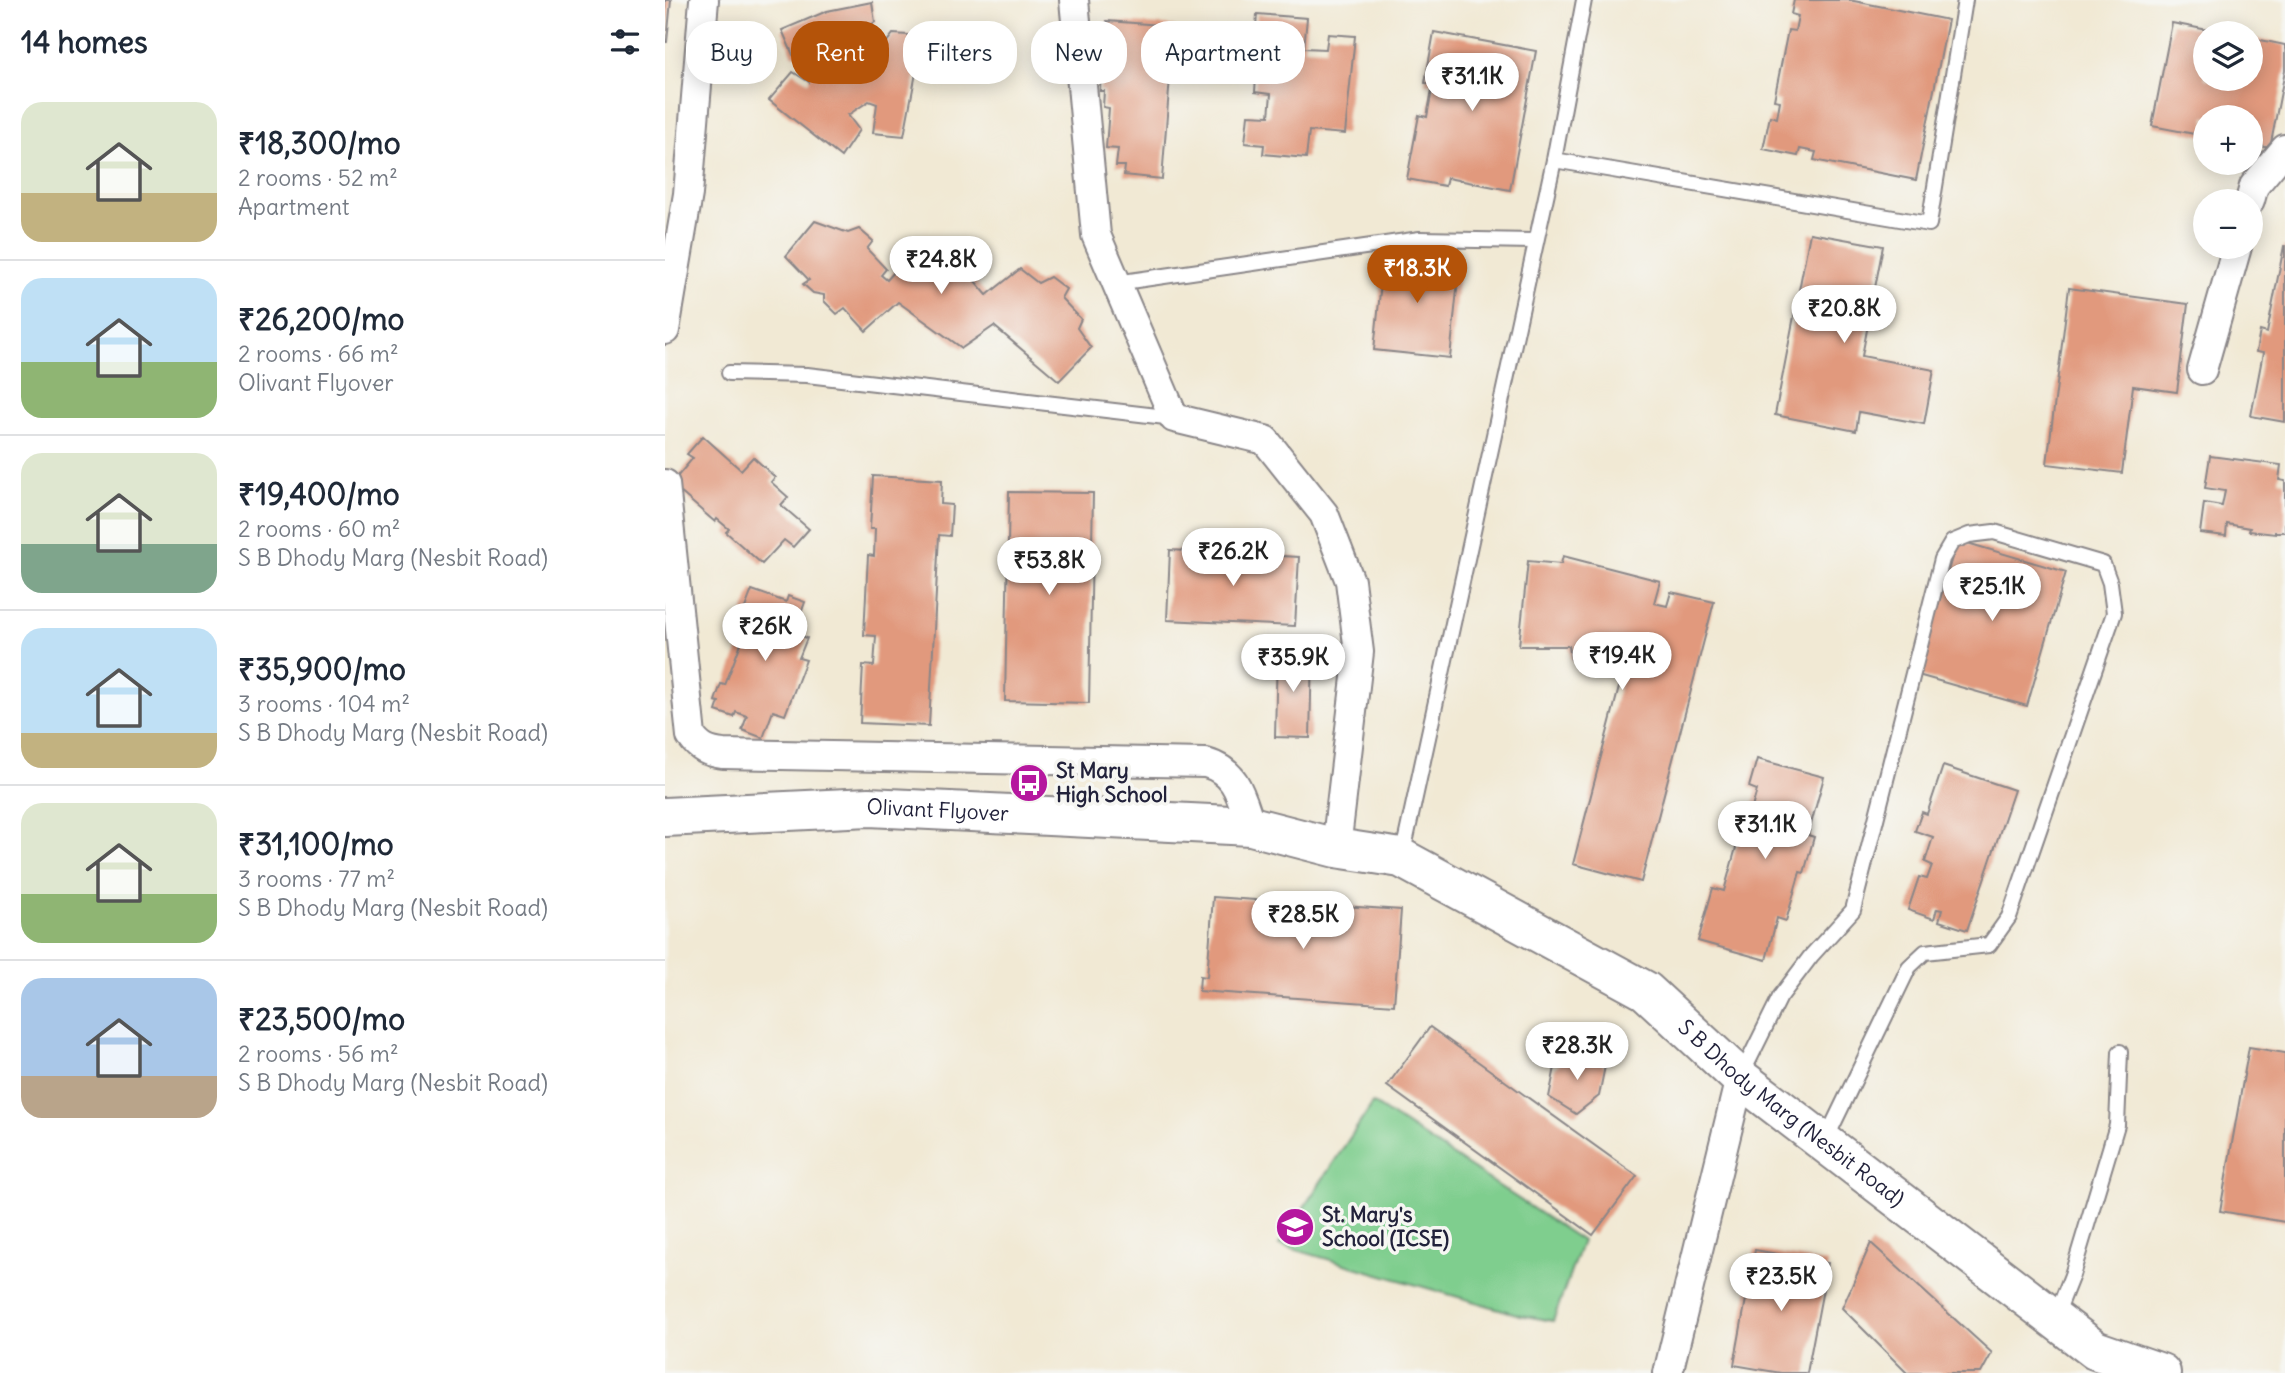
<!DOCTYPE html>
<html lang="en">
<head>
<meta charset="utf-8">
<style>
  body { margin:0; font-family:Delius,sans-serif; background:#f2f2f3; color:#1f2937; height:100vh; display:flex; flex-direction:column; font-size:26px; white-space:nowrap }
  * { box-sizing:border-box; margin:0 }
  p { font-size:23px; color:#747a83 }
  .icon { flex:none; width:38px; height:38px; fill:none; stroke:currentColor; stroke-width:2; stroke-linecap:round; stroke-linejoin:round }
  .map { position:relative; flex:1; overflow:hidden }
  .panel { display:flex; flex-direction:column; background:#fff; width:665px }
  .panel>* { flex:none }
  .banner { position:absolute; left:21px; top:21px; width:665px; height:63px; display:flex; gap:14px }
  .fabs { position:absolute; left:1528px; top:21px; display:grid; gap:14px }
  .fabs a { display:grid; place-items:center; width:70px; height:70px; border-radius:50%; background:#fff; box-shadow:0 4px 18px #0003; font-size:35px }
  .price { position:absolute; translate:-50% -60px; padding:0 16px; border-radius:24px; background:#fff; color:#222; font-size:23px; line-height:46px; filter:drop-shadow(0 2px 4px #0008) }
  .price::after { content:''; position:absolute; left:50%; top:42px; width:21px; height:16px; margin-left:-10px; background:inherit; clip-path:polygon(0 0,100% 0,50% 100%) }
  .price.on { background:#b45309; color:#fff }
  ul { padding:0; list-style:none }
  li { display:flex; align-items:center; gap:21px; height:175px; padding:0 21px }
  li+li { border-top:2px solid #e0e1e3 }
  li span { display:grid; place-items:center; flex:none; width:196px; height:140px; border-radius:21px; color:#555 }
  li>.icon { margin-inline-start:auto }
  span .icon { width:84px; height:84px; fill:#fffc; stroke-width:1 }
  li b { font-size:30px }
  h2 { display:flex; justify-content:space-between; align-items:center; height:84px; padding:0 21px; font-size:30px }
  .tag { padding:0 24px; border-radius:28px; background:#fff; box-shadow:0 4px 18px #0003; font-size:24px; line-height:63px }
  .tag.on { background:#b45309; color:#fff }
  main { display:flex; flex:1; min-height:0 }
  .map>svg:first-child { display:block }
  .green { fill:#7fce8e; stroke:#507864; stroke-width:2 }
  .building { fill:#e1997d }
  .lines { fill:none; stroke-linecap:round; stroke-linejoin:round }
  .service-casing { stroke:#8a8688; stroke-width:18 }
  .minor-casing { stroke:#8a8688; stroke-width:32 }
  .secondary-casing { stroke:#8a8688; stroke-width:42 }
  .service { stroke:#fff; stroke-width:14 }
  .minor { stroke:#fff; stroke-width:28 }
  .secondary { stroke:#fff; stroke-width:38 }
  .labels { text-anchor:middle; stroke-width:7; stroke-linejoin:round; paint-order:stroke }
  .poi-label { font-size:21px; font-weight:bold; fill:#22223b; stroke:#f6f6f2; text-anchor:start }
  .street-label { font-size:21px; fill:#22223b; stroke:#f6f6f2 }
</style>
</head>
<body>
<main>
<section class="panel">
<h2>14 homes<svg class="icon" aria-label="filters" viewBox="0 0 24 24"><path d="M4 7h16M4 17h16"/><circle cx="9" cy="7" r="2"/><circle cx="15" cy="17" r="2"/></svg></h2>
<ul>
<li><span style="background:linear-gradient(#dfe7d0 65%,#c2b280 0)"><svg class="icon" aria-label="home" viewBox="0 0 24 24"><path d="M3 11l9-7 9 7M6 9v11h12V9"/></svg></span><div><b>₹18,300/mo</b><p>2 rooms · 52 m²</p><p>Apartment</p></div></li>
<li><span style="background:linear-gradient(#bfe0f5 60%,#8fb573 0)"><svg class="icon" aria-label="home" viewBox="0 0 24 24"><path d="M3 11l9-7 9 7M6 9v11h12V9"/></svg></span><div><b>₹26,200/mo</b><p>2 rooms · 66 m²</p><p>Olivant Flyover</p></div></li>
<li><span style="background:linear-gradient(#dfe7d0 65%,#7fa58c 0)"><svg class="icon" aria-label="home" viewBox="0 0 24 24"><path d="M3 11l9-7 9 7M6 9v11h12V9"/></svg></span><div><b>₹19,400/mo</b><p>2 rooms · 60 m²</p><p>S B Dhody Marg (Nesbit Road)</p></div></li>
<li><span style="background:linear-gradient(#bfe0f5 75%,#c2b280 0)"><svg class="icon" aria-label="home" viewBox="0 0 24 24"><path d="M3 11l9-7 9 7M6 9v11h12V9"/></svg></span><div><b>₹35,900/mo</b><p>3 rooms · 104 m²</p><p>S B Dhody Marg (Nesbit Road)</p></div></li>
<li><span style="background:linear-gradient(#dfe7d0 65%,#8fb573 0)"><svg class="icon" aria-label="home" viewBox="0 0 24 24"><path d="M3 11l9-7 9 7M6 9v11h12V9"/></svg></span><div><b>₹31,100/mo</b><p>3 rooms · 77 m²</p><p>S B Dhody Marg (Nesbit Road)</p></div></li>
<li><span style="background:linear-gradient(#a9c7e8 70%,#b9a48a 0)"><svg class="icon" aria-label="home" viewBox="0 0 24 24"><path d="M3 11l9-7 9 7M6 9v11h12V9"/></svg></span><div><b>₹23,500/mo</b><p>2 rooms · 56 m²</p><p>S B Dhody Marg (Nesbit Road)</p></div></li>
</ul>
</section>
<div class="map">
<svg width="1620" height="1373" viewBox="0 0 1620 1373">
  <rect width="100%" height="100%" fill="#f6f6f2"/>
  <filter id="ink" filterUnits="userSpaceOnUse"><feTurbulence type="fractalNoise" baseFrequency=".0143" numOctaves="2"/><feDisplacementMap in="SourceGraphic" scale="14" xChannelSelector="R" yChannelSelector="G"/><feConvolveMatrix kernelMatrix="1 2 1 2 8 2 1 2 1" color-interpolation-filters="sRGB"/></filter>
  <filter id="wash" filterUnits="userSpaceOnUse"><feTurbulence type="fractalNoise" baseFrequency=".00686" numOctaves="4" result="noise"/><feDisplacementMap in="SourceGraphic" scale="28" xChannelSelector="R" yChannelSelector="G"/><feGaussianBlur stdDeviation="1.57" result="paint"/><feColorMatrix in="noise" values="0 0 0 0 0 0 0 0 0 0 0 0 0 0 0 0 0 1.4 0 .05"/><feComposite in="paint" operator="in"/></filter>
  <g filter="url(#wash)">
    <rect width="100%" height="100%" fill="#f1e9d4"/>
    <path class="green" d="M708,1103l209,138 -29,80 -33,-6 -241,-70z"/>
    <g id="blocks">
      <g class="building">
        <path d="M0,0h6l-4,42h-2z"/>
        <path d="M1129,0h55l99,20 -32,160 -102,-20 2,-8 -16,-3 -2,7 -35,-7 7,-33 7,2 3,-17 -6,-1 14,-70 7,1 3,-15 -7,-2z"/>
        <path d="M207,2l3,20 -14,9 2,10 19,7 11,-14 30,2 -19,100 -31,-3 4,-29 -8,-3 -21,14 11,15 -18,27 -72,-57 24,-28 16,10 3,-33 -19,6 -11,-25 45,-19z"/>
        <path d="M592,14l50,4 -3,30 22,1 2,-15 27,2 -10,98 -36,-3 -3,27 -43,-4 1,-9 -19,-2 3,-28 21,1 2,-22 -16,-2 2,-31 9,1 2,-21 -13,-2z"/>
        <path d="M442,21l67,5 -12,153 -38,-4 1,-9h-9l2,-17 -12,-1 3,-40 -6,-1 1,-16h-4l1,-21h-3l2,-24 5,1z"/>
        <path d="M1507,23l46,9 -13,1v46h46v-41l34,7v26l-15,77 -19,-4v-27h-46v19l-53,-10z"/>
        <path d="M769,32l102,19 -26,139 -63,-12 -2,8 -38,-7 12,-64 8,2 6,-33 -8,-1z"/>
        <path d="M150,221l33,12 11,-4 14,12 -6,8 19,20 -5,6 6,5 34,-38 26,15 10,-4 15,14 -4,6 19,22 33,-26 18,14 12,-6 16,12 -5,9 20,21 -4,9 14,20 -32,33 -65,-55 -32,22 -64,-46 -32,29 -21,-23 -8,6 -13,-13v-6l-11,-2 -10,-9 6,-4 -23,-24z"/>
        <path d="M1145,233l73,13 -21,110 72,14 -10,54 -65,-12 -3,19 -81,-16z"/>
        <path d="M1619,246h1v176l-34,-6 12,-63 -7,-1 4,-21 7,2z"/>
        <path d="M719,253l76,7 -10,98 -76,-8z"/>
        <path d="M1404,288l119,16 -11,88 -44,-6 -11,87 -75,-9z"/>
        <path d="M38,436l38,34 12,-13 22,20 -4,5 17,15 -7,8 28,24 -16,18 -9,-7 -22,24 -36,-32 3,-3 -12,-10 -2,3 -44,-38 22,-26 -6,-4z"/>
        <path d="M1545,456l71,9 -2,15 6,1v51h-10v2l-26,-3 1,-3 -23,-4 -1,12 -26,-3 4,-30 18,3 3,-15 -20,-3z"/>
        <path d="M208,476l69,4 -1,24 11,1 -2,31 -11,-1 -10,191 -69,-3 3,-58 11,1 2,-30 -12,-1 4,-80 6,1 1,-27h-5z"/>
        <path d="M344,492l84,1 -4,210 -84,-2z"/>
        <path d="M1292,540l109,32 -39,134 -109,-31z"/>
        <path d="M505,550l129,7 -4,69 -128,-6z"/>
        <path d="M898,556l97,25 -6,22 13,3 4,-14 43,10 -73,280 -68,-18 56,-215 -29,-4 -1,14 -13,12 -15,-12 -2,-13h-50l9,-85 33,3z"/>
        <path d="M87,590l34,12 2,-6 17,6 -11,31 13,5 -8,20 7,2 -21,55 -12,-4 -10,27 -21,-8 5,-14 -11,-4 -2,5 -18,-6 3,-9 -4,-1 6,-17 4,1 26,-68 -8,-4z"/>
        <path d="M612,651l35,1 -2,86 -35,-1z"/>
        <path d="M1092,759l67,18 -16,58 6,2 -10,36 -4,-1 -14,49 -9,-3 -11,42 -68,-19 15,-53 11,3 16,-58 -4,-1 4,-17 9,3 8,-28 -8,-3z"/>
        <path d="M1278,766l71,24 -47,140 -28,-9 3,-11 -5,-1 -3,10 -26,-9 11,-33 8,2 5,-14 -7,-3 8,-25 -18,-6 7,-19 5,2z"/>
        <path d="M548,897l188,13 -7,95 -195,-14 1,-15 7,1z"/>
        <path d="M765,1027l207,149 -44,59 -206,-149z"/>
        <path d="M1584,1047l36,6v169l-65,-11z"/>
        <path d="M914,1049l26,17 -6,30 -23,18 -27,-17 6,-30z"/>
        <path d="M1206,1243l121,110 -11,20h-74l-65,-65z"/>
        <path d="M1090,1250l73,13 -21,110h-26l-47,-8z"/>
      </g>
    </g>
  </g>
  <g filter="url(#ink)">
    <use href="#blocks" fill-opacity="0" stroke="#8a8688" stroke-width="2"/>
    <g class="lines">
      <g class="service-casing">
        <g id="service">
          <path d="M889,160l375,64 36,-224"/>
          <path d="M451,283l304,-44 116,2"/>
          <path d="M64,373l78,2 367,43"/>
          <path d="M737,857l152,-697 30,-160"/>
          <path d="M1076,1076l39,-79 31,-41 42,-46 89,-351 10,-17 17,-7 25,-3 109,32 7,19 4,30 -105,304 -20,28 -64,7 -16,15 -83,172"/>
          <path d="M1390,1318l17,-43 45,-150 3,-73"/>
        </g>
      </g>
      <g class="minor-casing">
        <g id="minor">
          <path d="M409,0l22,235 78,183 91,22 59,74 26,67 9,71 -23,196"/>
          <path d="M1585,201l4,-15 31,-37"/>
          <path d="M0,330l23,-136 16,-194"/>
          <path d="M1537,370l35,-123"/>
          <path d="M0,484l26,252c9,13 17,16 32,18l483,9c32,9 35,35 45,63"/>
          <path d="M1003,1373l72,-295"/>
        </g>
      </g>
      <g class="secondary-casing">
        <g id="secondary">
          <path id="s1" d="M0,817l204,-10 382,19 85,22 65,10 245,133 94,87 355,272 66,23"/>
        </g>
      </g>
      <use href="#service" class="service"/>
      <use href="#minor" class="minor"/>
      <use href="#secondary" class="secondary"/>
    </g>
  </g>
  <defs>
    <g id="bus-disc" transform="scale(2.0125)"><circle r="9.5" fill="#b5179e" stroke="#f6f6f2"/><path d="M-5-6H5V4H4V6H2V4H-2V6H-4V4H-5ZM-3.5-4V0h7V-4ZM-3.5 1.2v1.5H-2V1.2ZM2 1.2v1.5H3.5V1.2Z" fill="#fff"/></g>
    <g id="school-disc" transform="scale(2.0125)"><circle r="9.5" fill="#b5179e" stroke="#f6f6f2"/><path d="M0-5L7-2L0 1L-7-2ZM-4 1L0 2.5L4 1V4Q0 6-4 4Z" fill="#fff"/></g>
  </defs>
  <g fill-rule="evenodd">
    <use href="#bus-disc" x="364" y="783"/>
    <use href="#school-disc" x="630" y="1227"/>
  </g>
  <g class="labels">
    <g class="poi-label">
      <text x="391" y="778">St Mary<tspan x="391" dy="24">High School</tspan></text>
      <text x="657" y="1222">St. Mary's<tspan x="657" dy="24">School (ICSE)</tspan></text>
    </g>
    <g class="street-label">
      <text dy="7" stroke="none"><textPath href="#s1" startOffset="273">Olivant Flyover</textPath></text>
      <text dy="7" stroke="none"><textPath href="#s1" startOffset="1209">S B Dhody Marg (Nesbit Road)</textPath></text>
    </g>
  </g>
</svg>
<div class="fabs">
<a><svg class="icon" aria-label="layers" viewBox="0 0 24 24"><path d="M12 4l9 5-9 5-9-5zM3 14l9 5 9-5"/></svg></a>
<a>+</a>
<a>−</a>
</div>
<b class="price" style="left:807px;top:113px">₹31.1K</b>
<b class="price" style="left:276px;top:296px">₹24.8K</b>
<b class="price on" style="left:752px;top:305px">₹18.3K</b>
<b class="price" style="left:1179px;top:345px">₹20.8K</b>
<b class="price" style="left:568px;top:588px">₹26.2K</b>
<b class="price" style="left:384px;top:597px">₹53.8K</b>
<b class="price" style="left:1327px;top:623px">₹25.1K</b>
<b class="price" style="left:100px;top:663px">₹26K</b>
<b class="price" style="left:957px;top:692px">₹19.4K</b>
<b class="price" style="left:628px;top:694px">₹35.9K</b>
<b class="price" style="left:1100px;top:861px">₹31.1K</b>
<b class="price" style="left:638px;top:951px">₹28.5K</b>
<b class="price" style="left:912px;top:1082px">₹28.3K</b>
<b class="price" style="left:1116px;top:1313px">₹23.5K</b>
<div class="banner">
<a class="tag">Buy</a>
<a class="tag on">Rent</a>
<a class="tag">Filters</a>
<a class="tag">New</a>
<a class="tag">Apartment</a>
</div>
</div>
</main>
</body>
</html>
